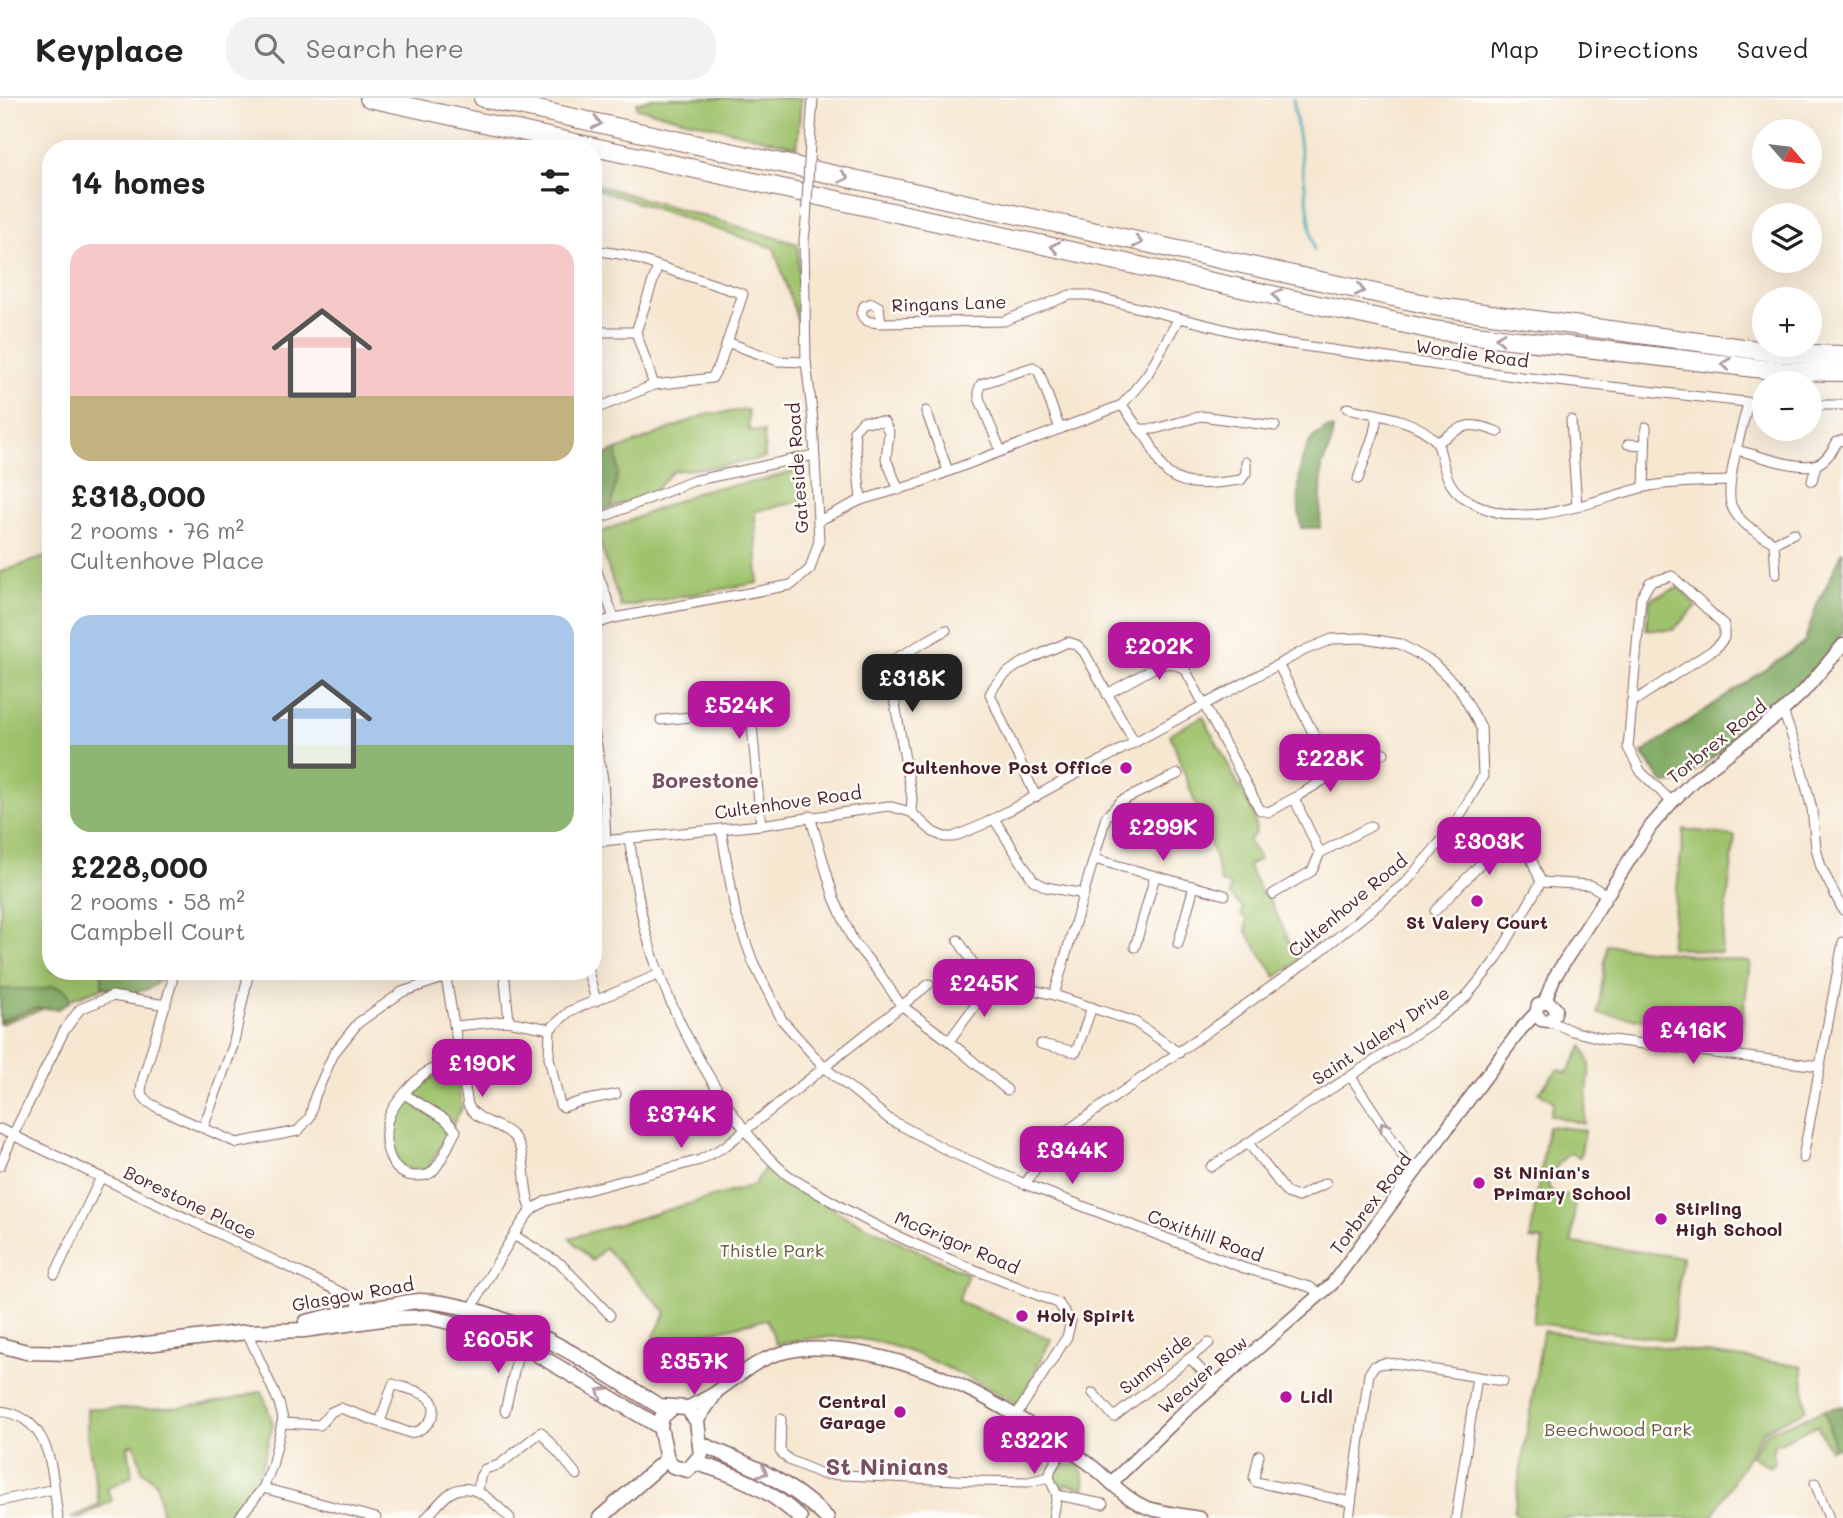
<!DOCTYPE html>
<html lang="en">
<head>
<meta charset="utf-8">
<style>
  body { margin:0; font-family:Mali,sans-serif; background:#f2f2f2; color:#222; height:100vh; display:flex; flex-direction:column; font-size:26px; white-space:nowrap }
  * { box-sizing:border-box; margin:0 }
  p { font-size:23px; color:#767676 }
  .icon { flex:none; width:38px; height:38px; fill:none; stroke:currentColor; stroke-width:2; stroke-linecap:round; stroke-linejoin:round }
  .map { position:relative; flex:1; overflow:hidden }
  .drawer { position:absolute; left:42px; top:42px; width:560px; height:840px; display:flex; flex-direction:column; background:#fff; border-radius:28px; box-shadow:0 7px 28px #0002 }
  .drawer>* { flex:none }
  .needle { width:46px; rotate:118deg }
  .fabs { position:absolute; left:1752px; top:21px; display:grid; gap:14px }
  .fabs a { display:grid; place-items:center; width:70px; height:70px; border-radius:50%; background:#fff; box-shadow:0 7px 28px #0002; font-size:35px }
  .price { position:absolute; translate:-50% -60px; padding:0 16px; border-radius:14px; background:#b5179e; color:#fff; font-size:23px; line-height:46px; filter:drop-shadow(0 2px 4px #0008) }
  .price::after { content:''; position:absolute; left:50%; top:42px; width:21px; height:16px; margin-left:-10px; background:inherit; clip-path:polygon(0 0,100% 0,50% 100%) }
  .price.on { background:#222; color:#fff }
  ul { padding:0; list-style:none }
  li { display:grid; align-content:center; gap:14px; height:371px; padding:0 28px }
  li span { display:grid; place-items:center; height:217px; border-radius:21px; color:#555 }
  li>.icon { margin-inline-start:auto }
  span .icon { width:126px; height:126px; fill:#fffc; stroke-width:1 }
  li b { font-size:30px }
  h2 { display:flex; justify-content:space-between; align-items:center; height:84px; padding:0 28px; font-size:30px }
  header { display:flex; align-items:center; gap:42px; box-sizing:border-box; height:98px; padding:0 35px; background:#fff; border-bottom:2px solid #e0e0e0 }
  header strong { font-size:33px }
  nav { display:flex; gap:38px; margin-inline-start:auto; font-size:24px }
  .search { width:490px; height:63px; background:#f2f2f2; display:flex; align-items:center; gap:18px; box-sizing:border-box; padding:0 24px; border-radius:28px; color:#767676; font-size:26px }
  .map>svg:first-child { display:block }
  .green { fill:#9fc26c; stroke:#74704c; stroke-width:2 }
  .forest { fill:#7fa860; stroke:#646446; stroke-width:2 }
  .lines { fill:none; stroke-linecap:round; stroke-linejoin:round }
  .stream { stroke:#3eaabd; stroke-width:2.5 }
  .street-casing { stroke:#866565; stroke-width:11 }
  .secondary-casing { stroke:#866565; stroke-width:15 }
  .primary-casing { stroke:#866565; stroke-width:17 }
  .highway-casing { stroke:#866565; stroke-width:20 }
  .street { stroke:#fff; stroke-width:9 }
  .secondary { stroke:#fff; stroke-width:12 }
  .primary { stroke:#fff; stroke-width:14 }
  .highway { stroke:#fff; stroke-width:18 }
  .street-bridge-casing { stroke:#866565; stroke-width:11; stroke-linecap:butt }
  .street-bridge { stroke:#fff; stroke-width:9 }
  .oneway { stroke:#ae9aa0 }
  .poi-dot { fill:#b5179e; stroke:#fdfcf7; stroke-width:2.5 }
  .labels { text-anchor:middle; stroke-width:5; stroke-linejoin:round; paint-order:stroke }
  .street-label { font-size:18px; fill:#4a1f2b; stroke:#fdfcf7 }
  .poi-label { font-size:18px; font-weight:bold; fill:#4a1f2b; stroke:#fdfcf7; text-anchor:start }
  .park-label { font-size:18px; fill:#685842; stroke:#fdfcf7 }
  .quarter-label { font-size:21px; font-weight:bold; fill:#784f64; stroke:#fdfcf7 }
  .district-label { font-size:24px; font-weight:bold; fill:#784f64; stroke:#fdfcf7 }
</style>
</head>
<body>
<header>
<strong>Keyplace</strong>
<div class="search"><svg class="icon" aria-label="search" viewBox="0 0 24 24"><circle cx="10" cy="10" r="6"/><path d="M15 15l6 6"/></svg>Search here</div>
<nav><a>Map</a><a>Directions</a><a>Saved</a></nav>
</header>
<div class="map">
<svg width="1843" height="1420" viewBox="0 0 1843 1420">
  <rect width="100%" height="100%" fill="#fdfcf7"/>
  <filter id="ink" filterUnits="userSpaceOnUse"><feTurbulence type="fractalNoise" baseFrequency=".0143" numOctaves="2"/><feDisplacementMap in="SourceGraphic" scale="14" xChannelSelector="R" yChannelSelector="G"/><feConvolveMatrix kernelMatrix="1 2 1 2 8 2 1 2 1" color-interpolation-filters="sRGB"/></filter>
  <filter id="wash" filterUnits="userSpaceOnUse"><feTurbulence type="fractalNoise" baseFrequency=".00686" numOctaves="4" result="noise"/><feDisplacementMap in="SourceGraphic" scale="28" xChannelSelector="R" yChannelSelector="G"/><feGaussianBlur stdDeviation="1.57" result="paint"/><feColorMatrix in="noise" values="0 0 0 0 0 0 0 0 0 0 0 0 0 0 0 0 0 1.4 0 .05"/><feComposite in="paint" operator="in"/></filter>
  <g filter="url(#wash)">
    <rect width="100%" height="100%" fill="#f6e7d1"/>
    <g class="green">
      <path d="M652,0h149l-4,49 -160,-39 -1,-5z"/>
      <path d="M593,86l205,60 2,84 -26,-80 -181,-60z"/>
      <path d="M748,312l1,20 15,2 1,26 -50,9 -42,4 -20,21 -42,16 6,-58 90,-36z"/>
      <path d="M798,372l10,30 -53,11 3,72 -137,24 -24,-73 106,-44 57,-9z"/>
      <path d="M51,457v416h99l-150,53v-452z"/>
      <path d="M1680,489l16,20 -23,23 -27,-1 4,-30z"/>
      <path d="M1203,618l51,99 2,17 -8,9 12,18 -12,6 14,29 4,-1 33,68 -23,16 -30,-46 1,-12 -6,-4 2,-7 -14,-13 2,-9 -10,-3 -6,-26 -45,-123z"/>
      <path d="M1684,731l51,7 -14,117 -51,-6z"/>
      <path d="M1607,847l143,17 -9,70 -143,-18z"/>
      <path d="M1583,948l7,19 -6,59 -34,-9 4,-13 -15,-10 19,-23 9,4z"/>
      <path d="M448,972l9,9 5,29 -35,62c-34,6 -46,-27 -32,-54 7,-14 18,-23 30,-32 7,-6 14,-13 23,-14z"/>
      <path d="M1548,1028l37,4 -5,27 -10,-4c-6,4 -19,19 -21,26 -3,20 16,19 27,11l-4,53 110,14 -10,83 -139,-17 10,-83 -13,-1z"/>
      <path d="M766,1068l79,50 123,58 -10,27 93,38 -32,65c-59,-29 -121,-69 -190,-67 -18,1 -36,5 -53,7l-9,-25 -118,27 17,-34 -61,-64 -13,13 -22,-23 184,-53z"/>
      <path d="M1543,1233l259,35 4,44 -42,20 -53,88h-191l-6,-6z"/>
      <path d="M262,1293l11,33 -18,66 -24,24 -9,3 -59,1 -6,-34 -15,-14 -8,-26 -6,2 4,30 -25,13 5,11 -31,18h-10l26,-12 2,-3 -12,-68v-27c59,2 119,2 175,-17z"/>
      <path d="M1825,1312l9,38 -4,1 -13,-24 -42,20 -3,8 3,8 -4,6 -20,-11 16,-24z"/>
      <path d="M1069,1361c12,5 16,16 16,29l-20,-4 -3,7 -9,-13 4,-14z"/>
    </g>
    <g class="forest">
      <path d="M1327,330h6l-2,16 -9,22 -2,62h-19c-4,-23 -5,-72 12,-90 4,-4 9,-7 14,-10z"/>
      <path d="M617,352l1,21 -7,37 -18,5v-53z"/>
      <path d="M1843,453v81l-16,23 -43,44 -102,83 -18,2 -22,-31 162,-110 13,-38z"/>
      <path d="M102,873h64c-13,24 -41,27 -64,15z"/>
      <path d="M51,888l11,2 7,6v8l-11,7 -23,-1 -35,13v-32h44z"/>
      <path d="M1843,1308v41l-9,1 -9,-38z"/>
    </g>
    <g class="lines">
      <path class="stream" d="M1293,0l21,152"/>
    </g>
  </g>
  <g filter="url(#ink)">
    <g class="lines">
      <g class="street-casing">
        <g id="street">
          <path d="M810,44l3,-44"/>
          <path d="M593,152l33,5 32,11"/>
          <path d="M658,168l85,28 -23,70 -8,14 -58,7 -18,-53z"/>
          <path d="M1179,220l-32,57 -25,30 17,24h16l46,-13 74,10"/>
          <path d="M881,225l-2,-16 -7,-4 -8,3 -3,7c3,10 11,9 20,10l123,-2 66,-26h17l189,47 245,35 243,27"/>
          <path d="M593,234h43"/>
          <path d="M727,244l51,19 28,1"/>
          <path d="M1748,305c-5,22 -26,89 -15,106 8,16 27,25 41,34l2,31"/>
          <path d="M1810,307h33"/>
          <path d="M1347,310c29,7 67,10 88,32 4,4 4,9 6,15 5,24 10,38 34,49 54,28 117,-4 170,-17 28,-6 57,-5 85,-6"/>
          <path d="M593,312l61,-25"/>
          <path d="M926,313l22,60"/>
          <path d="M1571,322l6,87"/>
          <path d="M1139,331c11,11 14,21 20,33 17,30 54,21 82,18l5,-7v-11"/>
          <path d="M1438,344c26,-17 30,-22 60,-10"/>
          <path d="M1628,346l17,1"/>
          <path d="M1737,352c20,5 57,19 77,15 11,-2 18,-14 23,-23l6,-2"/>
          <path d="M1001,353l-22,-53v-9l2,-5 52,-17 6,5 21,57"/>
          <path d="M1358,381l16,-46 3,-17"/>
          <path d="M1812,383l4,-16"/>
          <path d="M1644,389l2,-60"/>
          <path d="M861,402l-7,-69 9,-10 21,1 5,10 -3,27 13,31"/>
          <path d="M593,423l100,-40 121,-26"/>
          <path d="M818,423l43,-21 52,-15 209,-80"/>
          <path d="M1774,445l20,-10"/>
          <path d="M593,462l21,58"/>
          <path d="M593,527l21,-7 177,-33 19,-16 9,-28 -6,-121 -7,-58 -2,-122 2,-18"/>
          <path d="M1279,568l55,108"/>
          <path d="M1107,596l52,-29 12,-2 14,6 75,141 9,2 25,-14"/>
          <path d="M1631,605l85,-55 8,-10v-13l-52,-49 -22,6 -9,16 -13,150 13,24 31,30"/>
          <path d="M1783,613l13,37 16,61 4,39 5,19 22,43"/>
          <path d="M661,622l77,-8 14,13 9,100"/>
          <path d="M593,627l10,54 3,62"/>
          <path d="M1036,699l-46,-103c12,-28 53,-40 78,-52l9,3 7,7 51,91"/>
          <path d="M911,714l1,-14 -23,-127 6,-12 51,-29"/>
          <path d="M810,718l24,82 19,43 26,32 22,32 48,36 58,49"/>
          <path d="M994,721l39,61 13,7 38,7"/>
          <path d="M721,731l15,86 17,47 29,58 42,47 65,52 61,33 75,32 219,84 66,19 9,7"/>
          <path d="M629,740c5,31 9,64 17,95 20,75 80,189 139,240 12,10 28,17 41,25 73,44 154,74 232,105l13,18 -4,16 -50,77"/>
          <path d="M593,744l168,-17 127,-19 23,6 22,20 11,5h9l29,-12 323,-175 27,-11 33,-1 35,6 32,18 27,26 22,40 2,48 -29,50 -48,56 -94,76 -254,179 -33,47"/>
          <path d="M1320,755l-26,-55 40,-24 50,-21"/>
          <path d="M1094,761l131,36"/>
          <path d="M1273,796l39,-23 8,-18 51,-27"/>
          <path d="M1435,813l59,-61 16,-5 17,4 14,33"/>
          <path d="M958,842l21,32 15,8 60,15 81,27 44,31"/>
          <path d="M1178,846l16,-58"/>
          <path d="M1135,849l20,-71"/>
          <path d="M173,873l-1,11 -30,100 -1,12 7,8 12,7 77,34 61,-12 12,-14 5,-21 19,-43 24,-30 44,-31 44,-15"/>
          <path d="M504,873l5,50"/>
          <path d="M588,873l8,30"/>
          <path d="M445,874l23,133c10,18 33,18 45,31 16,17 8,53 19,74"/>
          <path d="M1054,897l52,-178 15,-16 57,-27"/>
          <path d="M1549,923l23,10 32,8 215,27"/>
          <path d="M455,928l52,-5 43,8 20,-18 90,-37"/>
          <path d="M550,931l-1,29 11,47 4,2c18,-8 33,-8 52,-13"/>
          <path d="M949,943l45,-61"/>
          <path d="M1041,946l35,8 16,-45"/>
          <path d="M1351,979l48,72 9,19 9,4"/>
          <path d="M404,996l41,25 11,12c-6,10 -16,35 -24,41 -4,4 -11,4 -16,4 -26,0 -33,-31 -29,-53 3,-17 28,-44 43,-53 9,-4 21,-7 31,-11"/>
          <path d="M203,1030l30,-82 16,-75"/>
          <path d="M0,1031l357,171 2,10 5,2"/>
          <path d="M1249,1046l38,49 11,4 28,-14"/>
          <path d="M1803,1060l40,-216"/>
          <path d="M0,1068l13,-31 51,-104 16,-22 32,-13 54,9"/>
          <path d="M1211,1069l221,-144 33,-25 31,-38 45,-78 49,3 17,10"/>
          <path d="M515,1138l46,28 49,51"/>
          <path d="M55,1176l46,-97"/>
          <path d="M470,1216c6,-17 50,-93 62,-104 4,-4 10,-6 14,-9l154,-41 24,-13 205,-163"/>
          <path d="M1190,1260l26,28"/>
          <path d="M1093,1295l21,24 95,-74"/>
          <path d="M0,1313c54,6 52,65 58,107"/>
          <path d="M505,1313l15,-66"/>
          <path d="M781,1321l-1,32 9,9 33,14 156,7 50,1 21,-5"/>
          <path d="M282,1325l38,2 11,-13 9,-4 70,25c14,-1 31,-19 21,-33 -7,-9 -28,-12 -38,-16l-13,38"/>
          <path d="M1259,1357l-5,23 2,4 95,20"/>
          <path d="M1815,1385l14,35"/>
          <path d="M263,1390l113,30"/>
          <path d="M478,1393l2,-14 5,-8 14,-4 42,-33 36,43"/>
          <path d="M1057,1397l46,9"/>
          <path d="M0,1403l54,-12"/>
          <path d="M239,1420l24,-30 9,-22 11,-47 -4,-16 -32,-71"/>
          <path d="M426,1420c8,-8 15,-18 23,-24 23,-17 46,10 61,24"/>
          <path d="M1053,1420l4,-23 -8,-18 2,-8 13,-21"/>
          <path d="M1349,1420l20,-144 5,-8 10,-3 15,1 104,17"/>
          <path d="M1456,1420l21,-141"/>
        </g>
      </g>
      <g class="secondary-casing">
        <g id="secondary">
          <path d="M1545,903l9,-23 97,-152 21,-24 22,-22 89,-69 22,-21 38,-45"/>
          <path d="M687,1310c10,-6 23,-11 32,-18 19,-13 35,-29 59,-36 26,-8 52,-6 78,-2 86,13 158,61 228,108 21,14 39,39 64,48 16,5 35,7 52,10"/>
          <path d="M697,1323l18,-26"/>
          <path d="M1111,1385l72,-70 149,-129 189,-255 15,-16 2,-8 10,-4 8,8 -2,7 -5,5 -8,-1 -5,-7"/>
        </g>
      </g>
      <g class="primary-casing">
        <g id="primary">
          <path d="M306,1224c29,-7 59,-13 89,-17 8,-2 18,-4 26,-4 85,4 168,62 238,105l28,2 10,13 4,34 -13,15 -15,-4 -6,-7 -7,-32 2,-10 11,-10"/>
          <path d="M0,1247l27,7 45,1 175,-21 57,-2 78,-11 46,-2 39,9 51,17 142,84"/>
          <path d="M701,1346c50,21 86,36 126,74"/>
          <path d="M696,1365c39,11 74,26 104,55"/>
          <path d="M600,1420l67,-59"/>
        </g>
      </g>
      <g class="highway-casing">
        <g id="highway">
          <path d="M369,0l1064,232 347,41 63,1"/>
          <path d="M483,0l956,209 341,46 63,2"/>
        </g>
      </g>
      <use href="#street" class="street"/>
      <use href="#secondary" class="secondary"/>
      <use href="#primary" class="primary"/>
      <use href="#highway" class="highway"/>
      <g class="street-bridge-casing">
        <path id="street-bridge" d="M806,124l4,-80"/>
      </g>
      <use href="#street-bridge" class="street-bridge"/>
    </g>
    <defs><path id="oneway-chevron" d="M-2-3.5L2.5 0L-2 3.5" fill="none" stroke-width="1.6" stroke-linecap="round" stroke-linejoin="round" transform="scale(1.75)"/></defs>
    <g class="oneway">
      <use href="#oneway-chevron" transform="translate(597 25) rotate(12)"/>
      <use href="#oneway-chevron" transform="translate(844 79) rotate(12)"/>
      <use href="#oneway-chevron" transform="translate(1138 144) rotate(12)"/>
      <use href="#oneway-chevron" transform="translate(1055 149) rotate(-168)"/>
      <use href="#oneway-chevron" transform="translate(1360 192) rotate(12)"/>
      <use href="#oneway-chevron" transform="translate(1277 197) rotate(-167)"/>
      <use href="#oneway-chevron" transform="translate(1500 240) rotate(-173)"/>
      <use href="#oneway-chevron" transform="translate(1726 266) rotate(-173)"/>
      <use href="#oneway-chevron" transform="translate(1384 1028) rotate(-124)"/>
      <use href="#oneway-chevron" transform="translate(601 1294) rotate(-150)"/>
      <use href="#oneway-chevron" transform="translate(763 1374) rotate(26)"/>
    </g>
  </g>
  <g class="poi-dot">
    <circle cx="1126" cy="670" r="7"/>
    <circle cx="1477" cy="803" r="7"/>
    <circle cx="1479" cy="1085" r="7"/>
    <circle cx="1661" cy="1121" r="7"/>
    <circle cx="1022" cy="1218" r="7"/>
    <circle cx="1286" cy="1299" r="7"/>
    <circle cx="900" cy="1314" r="7"/>
  </g>
  <g class="labels">
    <g class="street-label">
      <text transform="translate(949 206) rotate(-2)" y="6">Ringans Lane</text>
      <text transform="translate(1472 256) rotate(8)" y="6">Wordie Road</text>
      <text transform="translate(798 370) rotate(-94)" y="6">Gateside Road</text>
      <text transform="translate(1717 644) rotate(-39)" y="6">Torbrex Road</text>
      <text transform="translate(788 705) rotate(-8)" y="6">Cultenhove Road</text>
      <text transform="translate(1348 808) rotate(-40)" y="6">Cultenhove Road</text>
      <text transform="translate(1381 938) rotate(-34)" y="6">Saint Valery Drive</text>
      <text transform="translate(190 1105) rotate(26)" y="6">Borestone Place</text>
      <text transform="translate(1371 1106) rotate(-53)" y="6">Torbrex Road</text>
      <text transform="translate(1205 1138) rotate(20)" y="6">Coxithill Road</text>
      <text transform="translate(957 1145) rotate(23)" y="6">McGrigor Road</text>
      <text transform="translate(353 1197) rotate(-10)" y="6">Glasgow Road</text>
      <text transform="translate(1156 1266) rotate(-38)" y="6">Sunnyside</text>
      <text transform="translate(1203 1277) rotate(-40)" y="6">Weaver Row</text>
    </g>
    <g class="poi-label">
      <text x="1112" y="676" text-anchor="end">Cultenhove Post Office</text>
      <text x="1477" y="831" text-anchor="middle">St Valery Court</text>
      <text x="1493" y="1081">St Ninian's<tspan x="1493" dy="21">Primary School</tspan></text>
      <text x="1675" y="1117">Stirling<tspan x="1675" dy="21">High School</tspan></text>
      <text x="1036" y="1224">Holy Spirit</text>
      <text x="1300" y="1305">Lidl</text>
      <text x="886" y="1310" text-anchor="end">Central<tspan x="886" dy="21">Garage</tspan></text>
    </g>
    <g class="park-label">
      <text x="772" y="1159">Thistle Park</text>
      <text x="1618" y="1338">Beechwood Park</text>
    </g>
    <g class="quarter-label">
      <text x="705" y="690">Borestone</text>
    </g>
    <g class="district-label">
      <text x="887" y="1377">St Ninians</text>
    </g>
  </g>
</svg>
<div class="fabs">
<a><svg class="needle" viewBox="-14 -14 28 28"><path d="M0-13l5 13h-10z" fill="#e53935"/><path d="M0 13l5-13h-10z" fill="#767676"/></svg></a>
<a><svg class="icon" aria-label="layers" viewBox="0 0 24 24"><path d="M12 4l9 5-9 5-9-5zM3 14l9 5 9-5"/></svg></a>
<a>+</a>
<a>−</a>
</div>
<b class="price" style="left:1159px;top:584px">£202K</b>
<b class="price on" style="left:912px;top:616px">£318K</b>
<b class="price" style="left:739px;top:643px">£524K</b>
<b class="price" style="left:1330px;top:696px">£228K</b>
<b class="price" style="left:1163px;top:765px">£299K</b>
<b class="price" style="left:1489px;top:779px">£303K</b>
<b class="price" style="left:984px;top:921px">£245K</b>
<b class="price" style="left:1693px;top:968px">£416K</b>
<b class="price" style="left:482px;top:1001px">£190K</b>
<b class="price" style="left:681px;top:1052px">£374K</b>
<b class="price" style="left:1072px;top:1088px">£344K</b>
<b class="price" style="left:498px;top:1277px">£605K</b>
<b class="price" style="left:694px;top:1299px">£357K</b>
<b class="price" style="left:1034px;top:1378px">£322K</b>
<section class="drawer">
<h2>14 homes<svg class="icon" aria-label="filters" viewBox="0 0 24 24"><path d="M4 7h16M4 17h16"/><circle cx="9" cy="7" r="2"/><circle cx="15" cy="17" r="2"/></svg></h2>
<ul>
<li><span style="background:linear-gradient(#f6c9c9 70%,#c2b280 0)"><svg class="icon" aria-label="home" viewBox="0 0 24 24"><path d="M3 11l9-7 9 7M6 9v11h12V9"/></svg></span><div><b>£318,000</b><p>2 rooms · 76 m²</p><p>Cultenhove Place</p></div></li>
<li><span style="background:linear-gradient(#a9c7e8 60%,#8fb573 0)"><svg class="icon" aria-label="home" viewBox="0 0 24 24"><path d="M3 11l9-7 9 7M6 9v11h12V9"/></svg></span><div><b>£228,000</b><p>2 rooms · 58 m²</p><p>Campbell Court</p></div></li>
</ul>
</section>
</div>
</body>
</html>
